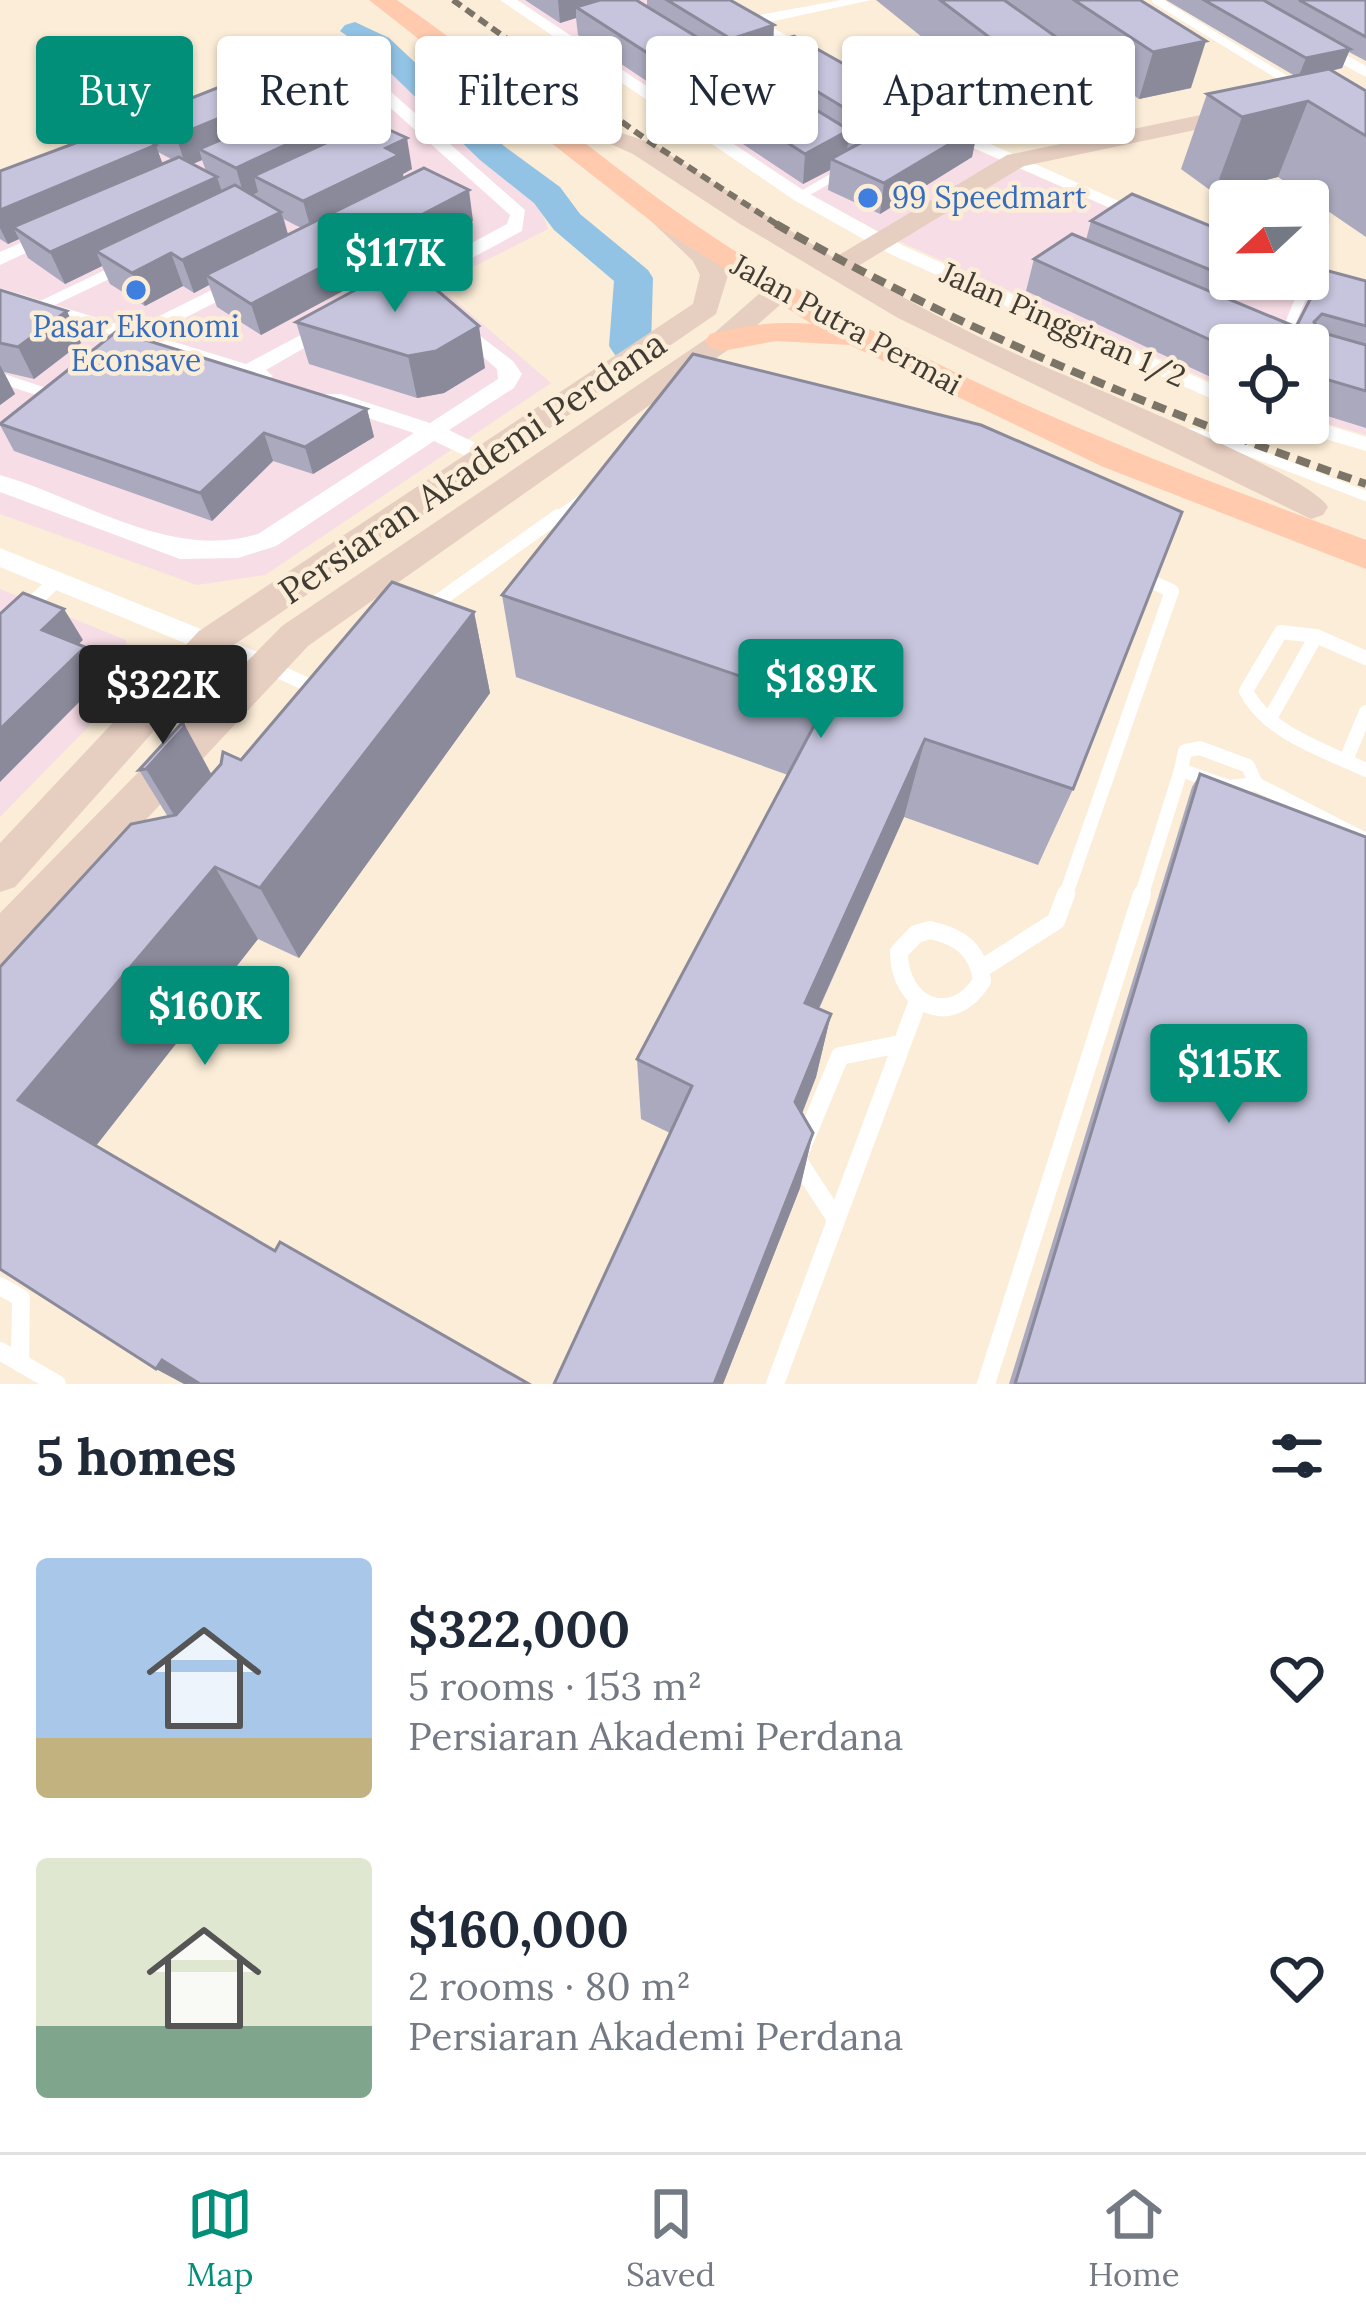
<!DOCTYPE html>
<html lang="en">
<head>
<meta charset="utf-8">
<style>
  body { margin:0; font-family:Lora,serif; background:#f6f6f7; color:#1f2937; height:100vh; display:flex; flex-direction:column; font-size:45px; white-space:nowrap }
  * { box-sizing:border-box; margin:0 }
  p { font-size:39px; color:#747a83 }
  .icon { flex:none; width:66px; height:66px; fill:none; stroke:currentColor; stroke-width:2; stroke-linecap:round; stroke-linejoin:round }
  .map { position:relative; height:1384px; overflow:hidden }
  .side { display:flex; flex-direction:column; background:#fff; flex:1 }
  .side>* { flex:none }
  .top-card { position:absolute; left:36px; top:36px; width:1296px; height:108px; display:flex; gap:24px }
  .needle { width:78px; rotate:248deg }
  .fabs { position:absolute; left:1209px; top:180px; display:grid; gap:24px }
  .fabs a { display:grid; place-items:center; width:120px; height:120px; border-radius:12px; background:#fff; box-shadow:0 3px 9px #0004; font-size:60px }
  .price { position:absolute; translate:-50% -102px; padding:0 27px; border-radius:12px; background:#028f79; color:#fff; font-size:39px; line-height:78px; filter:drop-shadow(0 3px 6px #0008) }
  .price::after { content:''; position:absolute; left:50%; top:72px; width:36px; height:27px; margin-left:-18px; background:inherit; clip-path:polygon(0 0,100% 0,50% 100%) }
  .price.active { background:#222; color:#fff }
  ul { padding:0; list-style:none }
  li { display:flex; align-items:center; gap:36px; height:300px; padding:0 36px }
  li span { display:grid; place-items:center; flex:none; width:336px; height:240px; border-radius:12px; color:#555 }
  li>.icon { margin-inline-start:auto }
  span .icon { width:144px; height:144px; fill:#fffc; stroke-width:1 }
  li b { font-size:51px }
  h2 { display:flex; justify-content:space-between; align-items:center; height:144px; padding:0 36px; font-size:51px }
  .chip { padding:0 42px; border-radius:12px; background:#fff; box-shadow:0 3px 9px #0004; font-size:42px; line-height:108px }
  .chip.active { background:#028f79; color:#fff }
  .tabs { display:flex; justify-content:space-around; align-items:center; height:168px; border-top:3px solid #e0e1e3; background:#fff; font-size:33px; color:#747a83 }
  .tabs a { display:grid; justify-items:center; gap:6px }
  .tabs .active { color:#028f79 }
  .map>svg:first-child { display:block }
  .commercial { fill:#f7dde6 }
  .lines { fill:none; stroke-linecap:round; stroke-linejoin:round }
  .river { fill:#93c3e4; fill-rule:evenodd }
  .lane-far3 { stroke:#fff; stroke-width:8 }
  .lane-far2 { stroke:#fff; stroke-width:10 }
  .lane-far1 { stroke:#fff; stroke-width:14 }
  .lane { stroke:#fff; stroke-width:18 }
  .street { fill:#fff; fill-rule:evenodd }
  .secondary { fill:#e6cec0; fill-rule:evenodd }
  .primary { fill:#ffcaad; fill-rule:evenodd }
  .rail-far1 { stroke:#7c7467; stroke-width:6; stroke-dasharray:10 6; stroke-linecap:butt }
  .rail { stroke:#7c7467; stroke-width:8; stroke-dasharray:14 8; stroke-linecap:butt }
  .wall { fill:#aaa9be; fill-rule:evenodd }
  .shaded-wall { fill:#8b8a9b }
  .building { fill:#c6c5dd; stroke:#8b8a9b; stroke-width:3 }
  .shop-dot { fill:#3f7fe0; stroke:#fbedd7; stroke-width:4.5 }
  .labels { text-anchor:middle; stroke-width:9; stroke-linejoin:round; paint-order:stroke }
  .far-shop-label { font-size:30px; fill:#366cbe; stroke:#fbedd7; text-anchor:start }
  .far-street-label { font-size:30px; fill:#413c33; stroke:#fbedd7 }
  .street-label { font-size:36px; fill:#413c33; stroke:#fbedd7 }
</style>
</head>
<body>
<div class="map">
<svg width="1366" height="1384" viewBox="0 0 1366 1384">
  <rect width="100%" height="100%" fill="#fbedd7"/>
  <g class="commercial">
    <path d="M518,0h186l214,124 214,94 98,61h59l77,25v131l-58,-17v-73h-78v45l-347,-156 -84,-46z"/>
    <path d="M372,55l166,146 10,28 -111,56 114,98 -286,192 -68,10 -197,-71v-326l303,-122 21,3z"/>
    <path d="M0,589l126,51 4,44 -130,133z"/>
  </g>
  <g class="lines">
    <path class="river" d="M355,22l34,16 115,108 56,41 20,27 68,56 5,8 -2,68 -6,9 -15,3 -15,-3 -6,-9 5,-65 -60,-51 -20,-27 -54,-43 -113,-110 -27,-19 5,-6z"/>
    <g class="lane-far3">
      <path d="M1156,0l137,84"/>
      <path d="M652,101l41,-13"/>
      <path d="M800,196l42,-24"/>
    </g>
    <g class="lane-far2">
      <path d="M41,306l82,-39"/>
      <path d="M1281,345l27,-64"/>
      <path d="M0,378l52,17"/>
      <path d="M1190,433l28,6 148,57"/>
      <path d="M554,519l31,-22"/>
    </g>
    <g class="lane-far1">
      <path d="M427,609l131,-93"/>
      <path d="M0,633l57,-53"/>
      <path d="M1366,658l-50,-22 -35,-4 -35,59c21,42 80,60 120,79"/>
      <path d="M269,667l50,23"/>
      <path d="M1269,720l47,-84"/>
      <path d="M1200,748l48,18 8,18 -27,3 -48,-17 4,-19z"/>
      <path d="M1346,760l20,-48"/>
      <path d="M1256,784l110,56"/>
      <path d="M1065,897l107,-306 -33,-15"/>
      <path d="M1141,897l40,-127"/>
    </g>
    <g class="lane">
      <path d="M930,930c30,6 48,20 52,51 -31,49 -83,24 -83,-29l17,-18z"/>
      <path d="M981,969l75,-48 10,-27"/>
      <path d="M836,1219l-39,-60 43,-103 60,-12"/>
      <path d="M0,1286l21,12 -1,65"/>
      <path d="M0,1351l57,33"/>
      <path d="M775,1384l143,-383"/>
      <path d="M986,1384l156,-490"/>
    </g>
    <g class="street">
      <path d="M500,0h17l289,192 98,54 326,146v15l-340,-153 -96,-54z"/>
      <path d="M708,0h17l29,16 87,-16h30l-106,23 53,31v6l-5,2z"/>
      <path d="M1313,42h10l43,24v11l-53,-29z"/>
      <path d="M340,64l26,6 159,140 -3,21 -126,68h-14v-8l125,-67 3,-9 -154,-138c-18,-4 -43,6 -57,-3z"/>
      <path d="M873,86l63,34 221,98 -15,4 -218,-96 -57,-32 -2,-3z"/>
      <path d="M50,230l16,4 -66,31v-13z"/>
      <path d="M244,274l10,6 -3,4 -99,51 94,29 81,-43h14l3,4 -78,45 7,6 -11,6 -262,-82v-12l133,41z"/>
      <path d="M1308,275l58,16v12l-74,-24h16z"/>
      <path d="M454,316l59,45 9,13 -8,14 -65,42 45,22v10h-16l-44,-21 -158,105 -38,12 -58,1 -180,-67v-17c84,24 170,86 258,59l156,-101 -89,-29v-10h16l89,29 68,-44 -1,-10 -53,-47z"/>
      <path d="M1308,419l58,18v14l-78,-23 -3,-5h23z"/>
      <path d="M0,548l273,110 4,7 -4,7h-18l-255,-105z"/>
    </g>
    <g class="secondary">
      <path d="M1249,105l12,7 -4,5 -233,49 -171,103c54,31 107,60 163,85 52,24 291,118 312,153l-5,8 -12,4 -413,-201 -158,-94 -107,-70 -61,-27 12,-7 67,23 183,115 173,-103z"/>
      <path d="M663,212c27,8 52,39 65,63l-12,39 -491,337 -210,236 -15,5v-49l199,-212 494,-327 7,-29 -7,-14 -43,-41z"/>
      <path d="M779,283l10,2 4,6 -4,6 -57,50 -424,299 -292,313 -16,6v-52l282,-287 430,-291 57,-50z"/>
    </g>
    <path class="primary" d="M369,0h28c112,77 213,170 327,244 199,129 421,214 642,296v29l-265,-103 -251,-121 -74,-4 -54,10 -12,-3 -5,-7 5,-7c35,-9 66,-13 102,-10l-151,-95z"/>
    <path class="rail-far1" d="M453,0l194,140 134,87"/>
    <path class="rail" d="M776,224c188,108 386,189 590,260"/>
  </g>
  <g class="wall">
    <path d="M525,0h114l-2,1 10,6v-7h83l43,42 130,78 75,7 -6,30 -92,57 -52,-24 2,-20 -27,14 -125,-83v-17l-18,6 -82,-55 -2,-17 -16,5z"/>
    <path d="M876,0h264l51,88 -52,11 -43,-30 -12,45 -53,11z"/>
    <path d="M1166,0h200v61l-17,-9 -7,16 -10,3 34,20v146l-88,-60 -64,16 -33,-24 26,-75 88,-18z"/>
    <path d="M344,85v3l38,12 6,29 24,40 -9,5v4l70,43 -212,114 -44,-28 -8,-22 -15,8 -11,-7 -38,20 -35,-22 -8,-18 -37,18 -37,-26 -9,-19 -11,5 -8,-5v-68l150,-30 -9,-23zM158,152l15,8 -10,4zM202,160l4,11 -14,-7zM284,219l11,6 7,3 -14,7z"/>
    <path d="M1091,221l139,13v45h24l-24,21 66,27 70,-46v147l-58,-18v-65h-78v41l-204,-95 8,-32 52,-19z"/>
    <path d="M0,290l81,53 -47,36 -30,-7 11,22 -15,11z"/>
    <path d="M296,322l189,46 -41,25 -27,5 -108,-34z"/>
    <path d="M367,409l7,28 -61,37 -40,-13 -61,60 -198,-70 -14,-26v-3z"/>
    <path d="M502,595l571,194 -35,76 -134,-48 -85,192 12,5 -15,63 -14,37 11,19 -13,55 -77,196h-169l116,-251 -29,-14 -4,-60 151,-284 -272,-98z"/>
    <path d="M474,612l16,81 -191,265 -41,-19 -162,207 179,105 254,133 -529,-115 168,-452 -29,-47 44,-48 29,53 29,-15z"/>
    <path d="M1200,774l166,610h-357l183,-597z"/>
  </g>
  <g class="shaded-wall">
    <path d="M558,0h49l-31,7v11l-16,5z"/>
    <path d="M774,25l-1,29 -24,-4v11l-19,6 1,-28z"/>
    <path d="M1206,41l-15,47 -52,11 14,-47z"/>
    <path d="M710,45l-1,29 -31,-2v12l-18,6v-29z"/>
    <path d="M1350,49l-8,19 -44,10 8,-20z"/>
    <path d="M338,56l6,29 -5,15 -140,49 3,11 -16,7 -10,-31z"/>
    <path d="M1097,66l-13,48 -53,11 11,-48z"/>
    <path d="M906,99l-4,30 -40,23 4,-31z"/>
    <path d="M382,100l6,30 -134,46 4,16 -13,7 -9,-31z"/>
    <path d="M1308,101l-30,76 -64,16 28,-76z"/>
    <path d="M978,127l-6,30 -92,57 4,-31z"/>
    <path d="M849,130l-3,31 -15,-2 -1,11 -27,14 2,-30z"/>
    <path d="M407,138l5,31 -9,5 2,12 -93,47 -9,-32 83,-53z"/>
    <path d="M156,145l10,30 -153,52 6,12 -11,5 -8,-16v-18z"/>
    <path d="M217,177l10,30 -131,44 6,15 -37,18 -15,-32z"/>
    <path d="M469,190l4,31 -212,114 -10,-31z"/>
    <path d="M281,212l10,32 -85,31 3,10 -15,8 -12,-33z"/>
    <path d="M171,253l12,33 -38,20 -13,-33z"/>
    <path d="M1230,279h24l-36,31z"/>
    <path d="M67,311l14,32 -47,36 -16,-32z"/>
    <path d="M479,326l6,42 -41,25 -27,5 -9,-42z"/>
    <path d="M0,365l15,29 -15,11z"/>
    <path d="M367,409l7,28 -61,37 -8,-27z"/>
    <path d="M264,433l9,28 -61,60 -12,-28z"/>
    <path d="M64,609l19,31 -22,21 -19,-31z"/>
    <path d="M474,612l16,81 -191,265 -39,-70z"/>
    <path d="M85,647l18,31 -103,104v-53z"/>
    <path d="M183,722l56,104 -31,45 -62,-102z"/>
    <path d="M925,739l-21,78 -111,249 12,-63z"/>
    <path d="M215,867l43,72 -171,218 -69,-57z"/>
    <path d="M831,1014l-15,63 -32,82 11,-57z"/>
    <path d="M813,1133l-13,55 -77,196h-9z"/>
    <path d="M162,1360l43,24h-21l-28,-15z"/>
  </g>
  <g class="building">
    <path d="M600,0h36l74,45 -50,16 -84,-54z"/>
    <path d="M667,0h63l44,25 -43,14z"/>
    <path d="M940,0h64l93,66 -55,11z"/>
    <path d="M1074,0h66l66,41 -53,11z"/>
    <path d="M1204,0h59l87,49 -44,9z"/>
    <path d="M1299,0h67v37z"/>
    <path d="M794,36l112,63 -40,22 -117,-71z"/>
    <path d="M326,51l12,5 -5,15 -157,65 -35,-18 165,-65z"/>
    <path d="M728,56l121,74 -44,24 -127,-82z"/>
    <path d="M1329,69l37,22v45l-58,-35 -66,16 -35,-23z"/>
    <path d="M346,87l23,1 13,12 -146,68 -37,-19z"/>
    <path d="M927,107l51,20 -94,56 -53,-24z"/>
    <path d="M372,122l35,16 -21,10 13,7 -96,46 -49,-25z"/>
    <path d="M121,126l35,19 -156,65v-39z"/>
    <path d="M179,157l38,20 -167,75 -37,-25z"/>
    <path d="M424,168l45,22 -218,114 -45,-29z"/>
    <path d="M235,185l46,27 -99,48 -11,-7 -39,20 -36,-22z"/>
    <path d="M1132,194l98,40v44l-139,-57z"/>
    <path d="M1072,234l224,93 29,-57 41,11v45l-44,-12 -8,8 6,10 46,13v46l-58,-17v-29h-78v4l-196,-90z"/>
    <path d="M405,263l74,63 -43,25 -28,5 -112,-34z"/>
    <path d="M0,290l67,21 -49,36 -18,-4z"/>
    <path d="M117,331l250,78 -62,38 -41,-14 -64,60 -200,-69z"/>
    <path d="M693,354l288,71 201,87 -109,277 -148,-50 -120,264 26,11 -36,88 18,31 -99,251h-160l138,-298 -55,-27 188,-354 -323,-110z"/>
    <path d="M392,582l82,30 -214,276 -45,-21 -197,233 257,151 5,-9 249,142h-329l-38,-24 -6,9 -156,-100v-302l131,-143 45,-9 45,-51 2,-12 18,8z"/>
    <path d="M23,593l41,16 -22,21 43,17 -85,82v-115z"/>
    <path d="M183,722l1,5 -38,42 -7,1z"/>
    <path d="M1200,774l166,63v547h-351z"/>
  </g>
  <g class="shop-dot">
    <circle cx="868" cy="198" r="12"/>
    <circle cx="136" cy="290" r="12"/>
  </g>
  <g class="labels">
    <g class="far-shop-label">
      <text x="892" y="208">99 Speedmart</text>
      <text x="136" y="337" text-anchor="middle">Pasar Ekonomi<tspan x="136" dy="34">Econsave</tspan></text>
    </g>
    <g class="far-street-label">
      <text transform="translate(846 325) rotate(29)" y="10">Jalan Putra Permai</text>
      <text transform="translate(1063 325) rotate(24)" y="10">Jalan Pinggiran 1/2</text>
    </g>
    <g class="street-label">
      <text transform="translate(472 467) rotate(-34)" y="13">Persiaran Akademi Perdana</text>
    </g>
  </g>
</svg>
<div class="fabs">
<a><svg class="needle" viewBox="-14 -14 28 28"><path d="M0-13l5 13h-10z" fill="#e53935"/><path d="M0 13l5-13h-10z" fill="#747a83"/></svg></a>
<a><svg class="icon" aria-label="locate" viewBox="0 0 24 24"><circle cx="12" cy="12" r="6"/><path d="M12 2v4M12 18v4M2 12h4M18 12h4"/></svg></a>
</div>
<b class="price" style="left:395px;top:315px">$117K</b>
<b class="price" style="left:821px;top:741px">$189K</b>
<b class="price active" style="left:163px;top:747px">$322K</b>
<b class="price" style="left:205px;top:1068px">$160K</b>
<b class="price" style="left:1229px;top:1126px">$115K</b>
<div class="top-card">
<a class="chip active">Buy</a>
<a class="chip">Rent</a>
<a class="chip">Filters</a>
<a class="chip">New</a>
<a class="chip">Apartment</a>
</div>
</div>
<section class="side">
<h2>5 homes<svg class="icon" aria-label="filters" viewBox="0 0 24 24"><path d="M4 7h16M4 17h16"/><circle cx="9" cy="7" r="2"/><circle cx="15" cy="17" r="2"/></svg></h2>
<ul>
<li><span style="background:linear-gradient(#a9c7e8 75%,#c2b280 0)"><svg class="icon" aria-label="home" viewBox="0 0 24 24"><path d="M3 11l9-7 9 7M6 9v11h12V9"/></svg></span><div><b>$322,000</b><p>5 rooms · 153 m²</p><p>Persiaran Akademi Perdana</p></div><svg class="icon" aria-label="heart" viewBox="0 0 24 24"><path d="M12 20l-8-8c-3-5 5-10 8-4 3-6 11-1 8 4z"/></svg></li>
<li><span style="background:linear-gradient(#dfe7d0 70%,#7fa58c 0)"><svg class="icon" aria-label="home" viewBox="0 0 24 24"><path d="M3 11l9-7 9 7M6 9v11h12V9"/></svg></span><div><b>$160,000</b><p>2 rooms · 80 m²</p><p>Persiaran Akademi Perdana</p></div><svg class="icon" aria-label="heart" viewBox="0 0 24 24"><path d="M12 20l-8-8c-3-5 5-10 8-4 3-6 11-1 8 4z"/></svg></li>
</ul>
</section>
<nav class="tabs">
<a class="active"><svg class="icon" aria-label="map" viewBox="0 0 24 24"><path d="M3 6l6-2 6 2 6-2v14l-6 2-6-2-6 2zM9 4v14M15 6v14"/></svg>Map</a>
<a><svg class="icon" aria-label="saved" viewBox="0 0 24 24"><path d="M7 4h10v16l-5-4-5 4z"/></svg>Saved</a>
<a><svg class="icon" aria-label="home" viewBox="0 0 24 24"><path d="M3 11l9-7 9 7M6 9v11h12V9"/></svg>Home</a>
</nav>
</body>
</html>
